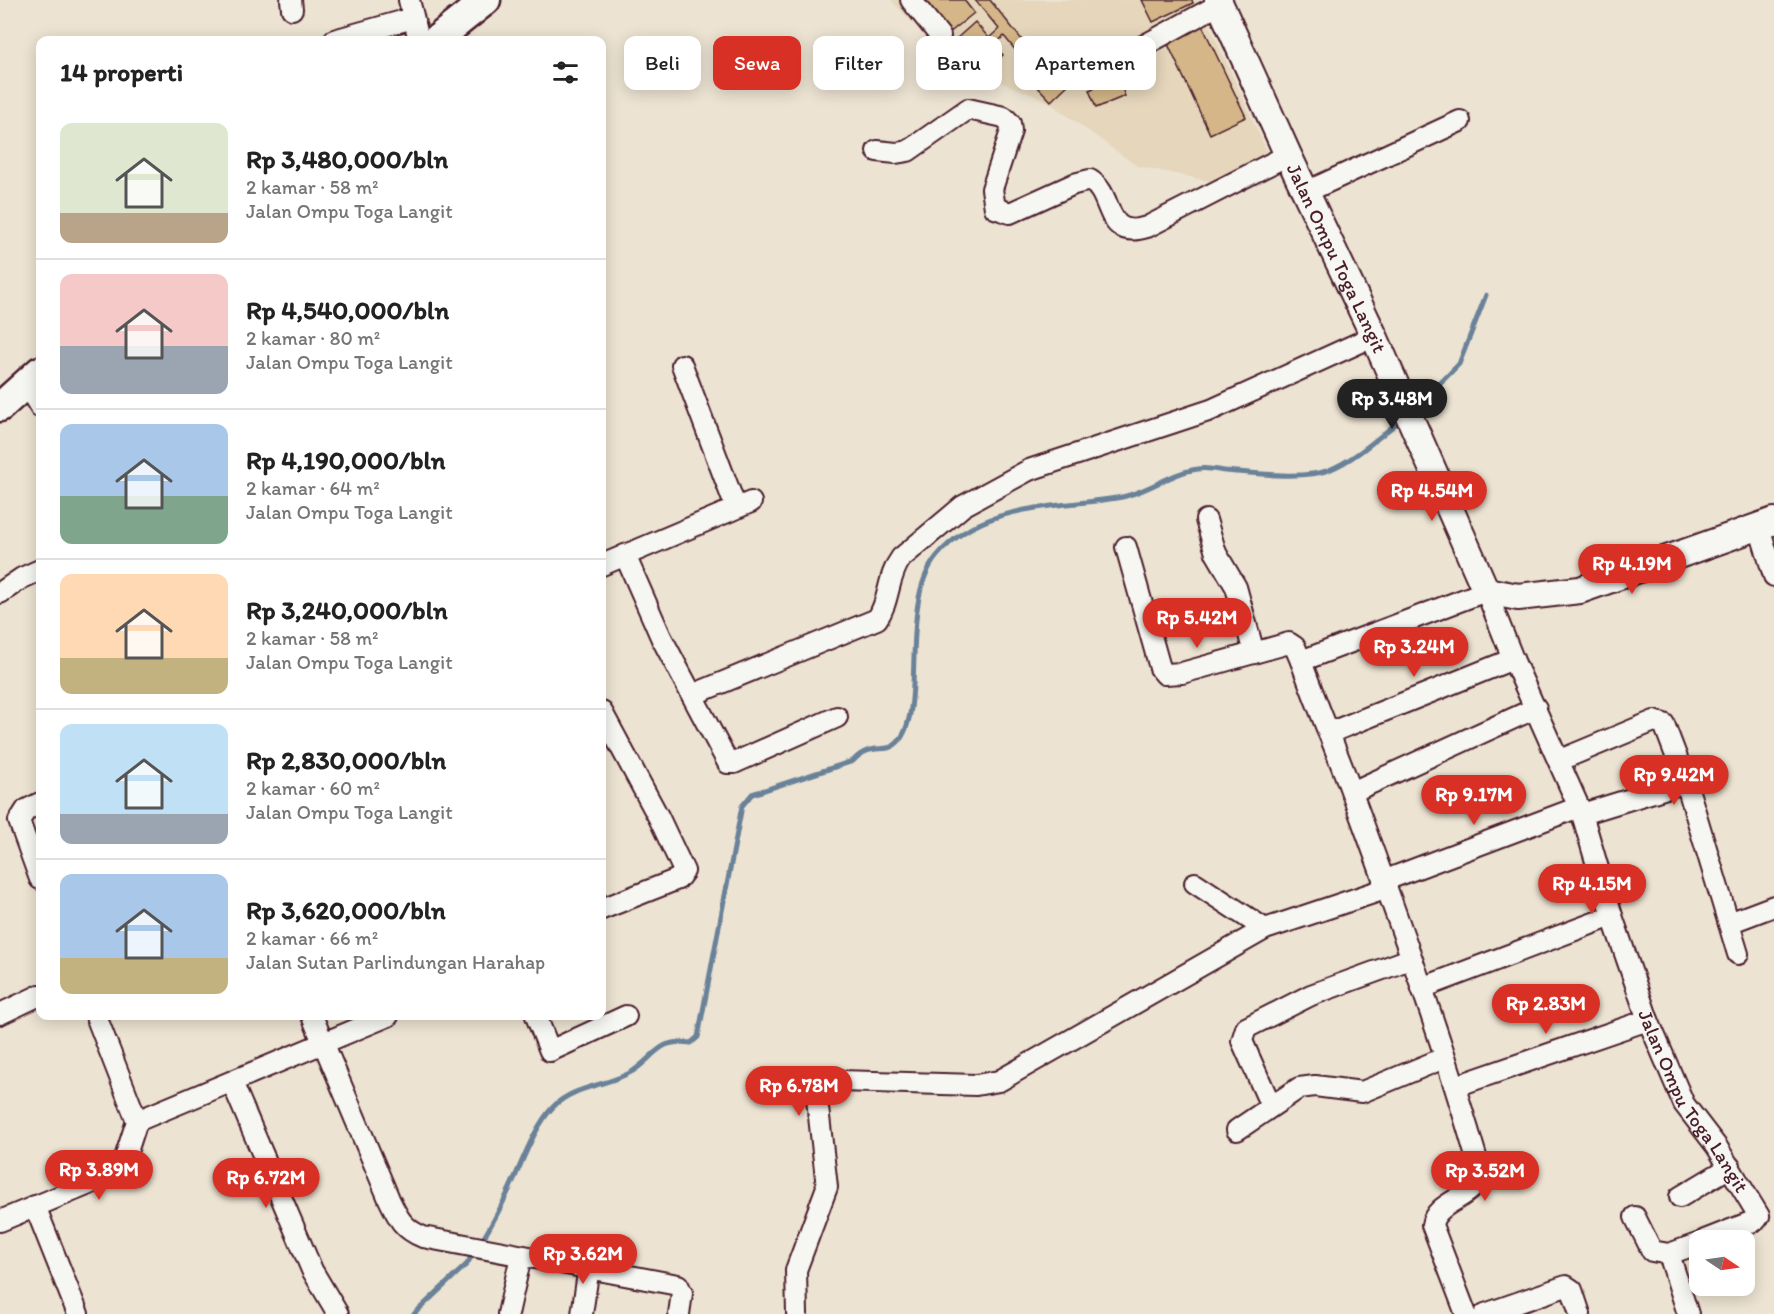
<!DOCTYPE html>
<html lang="id">
<head>
<meta charset="utf-8">
<style>
  body { margin:0; font-family:Itim,sans-serif; background:#f6f6f6; color:#222; height:100vh; display:flex; flex-direction:column; font-size:22px; white-space:nowrap }
  * { box-sizing:border-box; margin:0 }
  p { font-size:20px; color:#767676 }
  .icon { flex:none; width:33px; height:33px; fill:none; stroke:currentColor; stroke-width:2; stroke-linecap:round; stroke-linejoin:round }
  .map { position:relative; flex:1; overflow:hidden }
  .sheet { position:absolute; left:36px; top:36px; width:570px; height:984px; display:flex; flex-direction:column; background:#fff; border-radius:12px; box-shadow:0 3px 15px #0003 }
  .sheet>* { flex:none }
  .top-card { position:absolute; left:624px; top:36px; width:570px; height:54px; display:flex; gap:12px }
  .needle { width:39px; rotate:103deg }
  .buttons { position:absolute; left:1689px; top:1230px; display:grid; gap:12px }
  .buttons a { display:grid; place-items:center; width:66px; height:66px; border-radius:12px; background:#fff; box-shadow:0 3px 15px #0003; font-size:30px }
  .price { position:absolute; translate:-50% -51px; padding:0 14px; border-radius:21px; background:#d93025; color:#fff; font-size:20px; line-height:39px; filter:drop-shadow(0 2px 3px #0008) }
  .price::after { content:''; position:absolute; left:50%; top:36px; width:18px; height:14px; margin-left:-9px; background:inherit; clip-path:polygon(0 0,100% 0,50% 100%) }
  .price.current { background:#222; color:#fff }
  ul { padding:0; list-style:none }
  li { display:flex; align-items:center; gap:18px; height:150px; padding:0 24px }
  li+li { border-top:2px solid #e0e0e0 }
  li span { display:grid; place-items:center; flex:none; width:168px; height:120px; border-radius:12px; color:#555 }
  li>.icon { margin-inline-start:auto }
  span .icon { width:72px; height:72px; fill:#fffc; stroke-width:1 }
  li b { font-size:26px }
  h2 { display:flex; justify-content:space-between; align-items:center; height:72px; padding:0 24px; font-size:26px }
  .pill { padding:0 21px; border-radius:12px; background:#fff; box-shadow:0 3px 15px #0003; font-size:21px; line-height:54px }
  .pill.current { background:#d93025; color:#fff }
  .map>svg:first-child { display:block }
  .built { fill:#e5d6bc }
  .lines { fill:none; stroke-linecap:round; stroke-linejoin:round }
  .stream { stroke:#6b8299; stroke-width:5 }
  .building { fill:#d4b688; stroke:#4a1f2b; stroke-width:1.5 }
  .minor-casing { stroke:#4a1f2b; stroke-width:24 }
  .major-casing { stroke:#4a1f2b; stroke-width:30 }
  .highway-casing { stroke:#4a1f2b; stroke-width:33 }
  .minor { stroke:#f6f6f2; stroke-width:20 }
  .major { stroke:#f6f6f2; stroke-width:26 }
  .highway { stroke:#f6f6f2; stroke-width:28 }
  .labels { text-anchor:middle; stroke-width:5; stroke-linejoin:round; paint-order:stroke }
  .street-label { font-size:20px; fill:#4a1f2b; stroke:#f6f6f2 }
</style>
</head>
<body>
<div class="map">
<svg width="1774" height="1314" viewBox="0 0 1774 1314">
  <rect width="100%" height="100%" fill="#ece3d2"/>
  <filter id="ink" filterUnits="userSpaceOnUse"><feTurbulence type="fractalNoise" baseFrequency=".0167" numOctaves="2"/><feDisplacementMap in="SourceGraphic" scale="12" xChannelSelector="R" yChannelSelector="G"/><feConvolveMatrix kernelMatrix="1 2 1 2 8 2 1 2 1" color-interpolation-filters="sRGB"/></filter>
  <g filter="url(#ink)">
    <path class="built" d="M891,0h307l71,156 -59,25 -73,-15 -90,-65 -99,-41z"/>
    <g class="lines">
      <g class="stream">
        <path d="M1415,409l44,-45 27,-69"/>
        <path d="M479,1245c12,-18 22,-38 31,-57 12,-25 24,-61 43,-81 21,-22 56,-21 80,-36 23,-15 25,-33 58,-28l7,-6 44,-231 10,-12 101,-33c18,-20 32,-6 44,-18 32,-32 0,-139 40,-187 46,-55 121,-47 185,-59 26,-5 50,-25 76,-28 8,-2 19,1 27,2 28,2 78,9 104,-1 27,-11 51,-34 74,-52"/>
        <path d="M414,1314l53,-50 7,-12"/>
      </g>
    </g>
    <g class="building">
      <path d="M921,0h43l10,13 -26,21z"/>
      <path d="M975,0h15l58,72 8,-8 15,18 -20,19 -18,-19 5,-4 -34,-42 -10,9 9,10 -18,17 -29,-33 19,-17 14,16 10,-9z"/>
      <path d="M1142,0h50l1,3 -40,19z"/>
      <path d="M1202,25l44,92 -36,17 -43,-92z"/>
      <path d="M1105,54l9,19 -29,13 -9,-19z"/>
      <path d="M1118,78l7,18 -29,12 -7,-18z"/>
    </g>
    <g class="lines">
      <g class="minor-casing">
        <g id="minor">
          <path d="M291,0l1,9"/>
          <path d="M409,0l10,40"/>
          <path d="M911,0l29,36"/>
          <path d="M334,40l79,-22"/>
          <path d="M1119,59l101,-55"/>
          <path d="M877,151l19,2 12,-2 60,-42 36,8 6,6 1,8 -19,58 3,19 15,5 64,-29 16,-4c25,15 13,61 57,47l141,-72"/>
          <path d="M1306,192l154,-71"/>
          <path d="M682,365l54,143"/>
          <path d="M26,384l14,23"/>
          <path d="M1206,520l10,33 20,34 18,66"/>
          <path d="M1759,527l15,49"/>
          <path d="M1126,547l34,121 5,6 17,-1 107,-30 6,4 6,14"/>
          <path d="M625,555l36,82 67,126h6l103,-46"/>
          <path d="M602,565l149,-63"/>
          <path d="M0,593l22,-15 18,-8"/>
          <path d="M692,695l185,-76c13,-18 10,-42 24,-61l62,-52 66,-36 182,-60 163,-74"/>
          <path d="M602,712l57,106 25,53 -6,8 -76,30"/>
          <path d="M1329,733l184,-74"/>
          <path d="M1560,760l94,-39 10,3 22,58 52,172"/>
          <path d="M1352,792l184,-84"/>
          <path d="M40,803l-14,7 -7,11 21,58"/>
          <path d="M1582,814l104,-32"/>
          <path d="M1383,881l196,-74"/>
          <path d="M1195,883l70,46"/>
          <path d="M1729,923l45,-17"/>
          <path d="M1422,988l190,-72"/>
          <path d="M0,1014l40,-19"/>
          <path d="M312,1016l77,183c9,19 14,30 34,38l255,48 4,8 -3,21"/>
          <path d="M536,1016l14,35 76,-35"/>
          <path d="M232,1082l80,188 26,44"/>
          <path d="M1456,1086l192,-66"/>
          <path d="M1271,1106l-29,-65 4,-13 65,-33 99,-36"/>
          <path d="M137,1121l251,-105"/>
          <path d="M1237,1130l62,-42 16,-2 47,6 82,-34"/>
          <path d="M1680,1197l50,-30"/>
          <path d="M35,1206l43,108"/>
          <path d="M1635,1217l17,34 17,3"/>
          <path d="M0,1221l111,-46 14,-17 12,-37 -41,-105"/>
          <path d="M508,1314l13,-58"/>
          <path d="M582,1314l7,-47"/>
          <path d="M797,1314l-1,-44 31,-83 -10,-88c3,-14 10,-16 23,-18l136,4 23,-4 266,-152 120,-40"/>
          <path id="s1" d="M1466,1314l-34,-89c4,-27 51,-26 47,-58 -36,-126 -82,-251 -127,-374 -16,-44 -35,-87 -51,-132l185,-70 27,68 69,155 30,102 36,104 36,84 33,43 42,69 -3,4 -51,20"/>
          <path d="M1485,1314l81,-28 6,4 8,24"/>
          <path d="M1688,1314l-19,-60 31,-11"/>
        </g>
      </g>
      <g class="major-casing">
        <g id="major">
          <path id="s2" d="M1218,0l70,155 86,181 112,255 32,6 62,-7 194,-69"/>
        </g>
      </g>
      <g class="highway-casing">
        <g id="highway">
          <path d="M436,40l50,-40"/>
          <path d="M0,407l40,-36"/>
        </g>
      </g>
      <use href="#minor" class="minor"/>
      <use href="#major" class="major"/>
      <use href="#highway" class="highway"/>
    </g>
  </g>
  <g class="labels">
    <g class="street-label">
      <text dy="7" stroke="none"><textPath href="#s2" startOffset="284">Jalan Ompu Toga Langit</textPath></text>
      <text dy="7" stroke="none"><textPath href="#s1" startOffset="1461">Jalan Ompu Toga Langit</textPath></text>
    </g>
  </g>
</svg>
<div class="buttons">
<a><svg class="needle" viewBox="-14 -14 28 28"><path d="M0-13l5 13h-10z" fill="#e53935"/><path d="M0 13l5-13h-10z" fill="#767676"/></svg></a>
</div>
<b class="price current" style="left:1392px;top:430px">Rp 3.48M</b>
<b class="price" style="left:1432px;top:522px">Rp 4.54M</b>
<b class="price" style="left:1632px;top:595px">Rp 4.19M</b>
<b class="price" style="left:1197px;top:649px">Rp 5.42M</b>
<b class="price" style="left:1414px;top:678px">Rp 3.24M</b>
<b class="price" style="left:1674px;top:806px">Rp 9.42M</b>
<b class="price" style="left:1474px;top:826px">Rp 9.17M</b>
<b class="price" style="left:1592px;top:915px">Rp 4.15M</b>
<b class="price" style="left:1546px;top:1035px">Rp 2.83M</b>
<b class="price" style="left:799px;top:1117px">Rp 6.78M</b>
<b class="price" style="left:99px;top:1201px">Rp 3.89M</b>
<b class="price" style="left:1485px;top:1202px">Rp 3.52M</b>
<b class="price" style="left:266px;top:1209px">Rp 6.72M</b>
<b class="price" style="left:583px;top:1285px">Rp 3.62M</b>
<div class="top-card">
<a class="pill">Beli</a>
<a class="pill current">Sewa</a>
<a class="pill">Filter</a>
<a class="pill">Baru</a>
<a class="pill">Apartemen</a>
</div>
<section class="sheet">
<h2>14 properti<svg class="icon" aria-label="filters" viewBox="0 0 24 24"><path d="M4 7h16M4 17h16"/><circle cx="9" cy="7" r="2"/><circle cx="15" cy="17" r="2"/></svg></h2>
<ul>
<li><span style="background:linear-gradient(#dfe7d0 75%,#b9a48a 0)"><svg class="icon" aria-label="home" viewBox="0 0 24 24"><path d="M3 11l9-7 9 7M6 9v11h12V9"/></svg></span><div><b>Rp 3,480,000/bln</b><p>2 kamar · 58 m²</p><p>Jalan Ompu Toga Langit</p></div></li>
<li><span style="background:linear-gradient(#f6c9c9 60%,#9aa5b1 0)"><svg class="icon" aria-label="home" viewBox="0 0 24 24"><path d="M3 11l9-7 9 7M6 9v11h12V9"/></svg></span><div><b>Rp 4,540,000/bln</b><p>2 kamar · 80 m²</p><p>Jalan Ompu Toga Langit</p></div></li>
<li><span style="background:linear-gradient(#a9c7e8 60%,#7fa58c 0)"><svg class="icon" aria-label="home" viewBox="0 0 24 24"><path d="M3 11l9-7 9 7M6 9v11h12V9"/></svg></span><div><b>Rp 4,190,000/bln</b><p>2 kamar · 64 m²</p><p>Jalan Ompu Toga Langit</p></div></li>
<li><span style="background:linear-gradient(#ffd9b3 70%,#c2b280 0)"><svg class="icon" aria-label="home" viewBox="0 0 24 24"><path d="M3 11l9-7 9 7M6 9v11h12V9"/></svg></span><div><b>Rp 3,240,000/bln</b><p>2 kamar · 58 m²</p><p>Jalan Ompu Toga Langit</p></div></li>
<li><span style="background:linear-gradient(#bfe0f5 75%,#9aa5b1 0)"><svg class="icon" aria-label="home" viewBox="0 0 24 24"><path d="M3 11l9-7 9 7M6 9v11h12V9"/></svg></span><div><b>Rp 2,830,000/bln</b><p>2 kamar · 60 m²</p><p>Jalan Ompu Toga Langit</p></div></li>
<li><span style="background:linear-gradient(#a9c7e8 70%,#c2b280 0)"><svg class="icon" aria-label="home" viewBox="0 0 24 24"><path d="M3 11l9-7 9 7M6 9v11h12V9"/></svg></span><div><b>Rp 3,620,000/bln</b><p>2 kamar · 66 m²</p><p>Jalan Sutan Parlindungan Harahap</p></div></li>
</ul>
</section>
</div>
</body>
</html>
